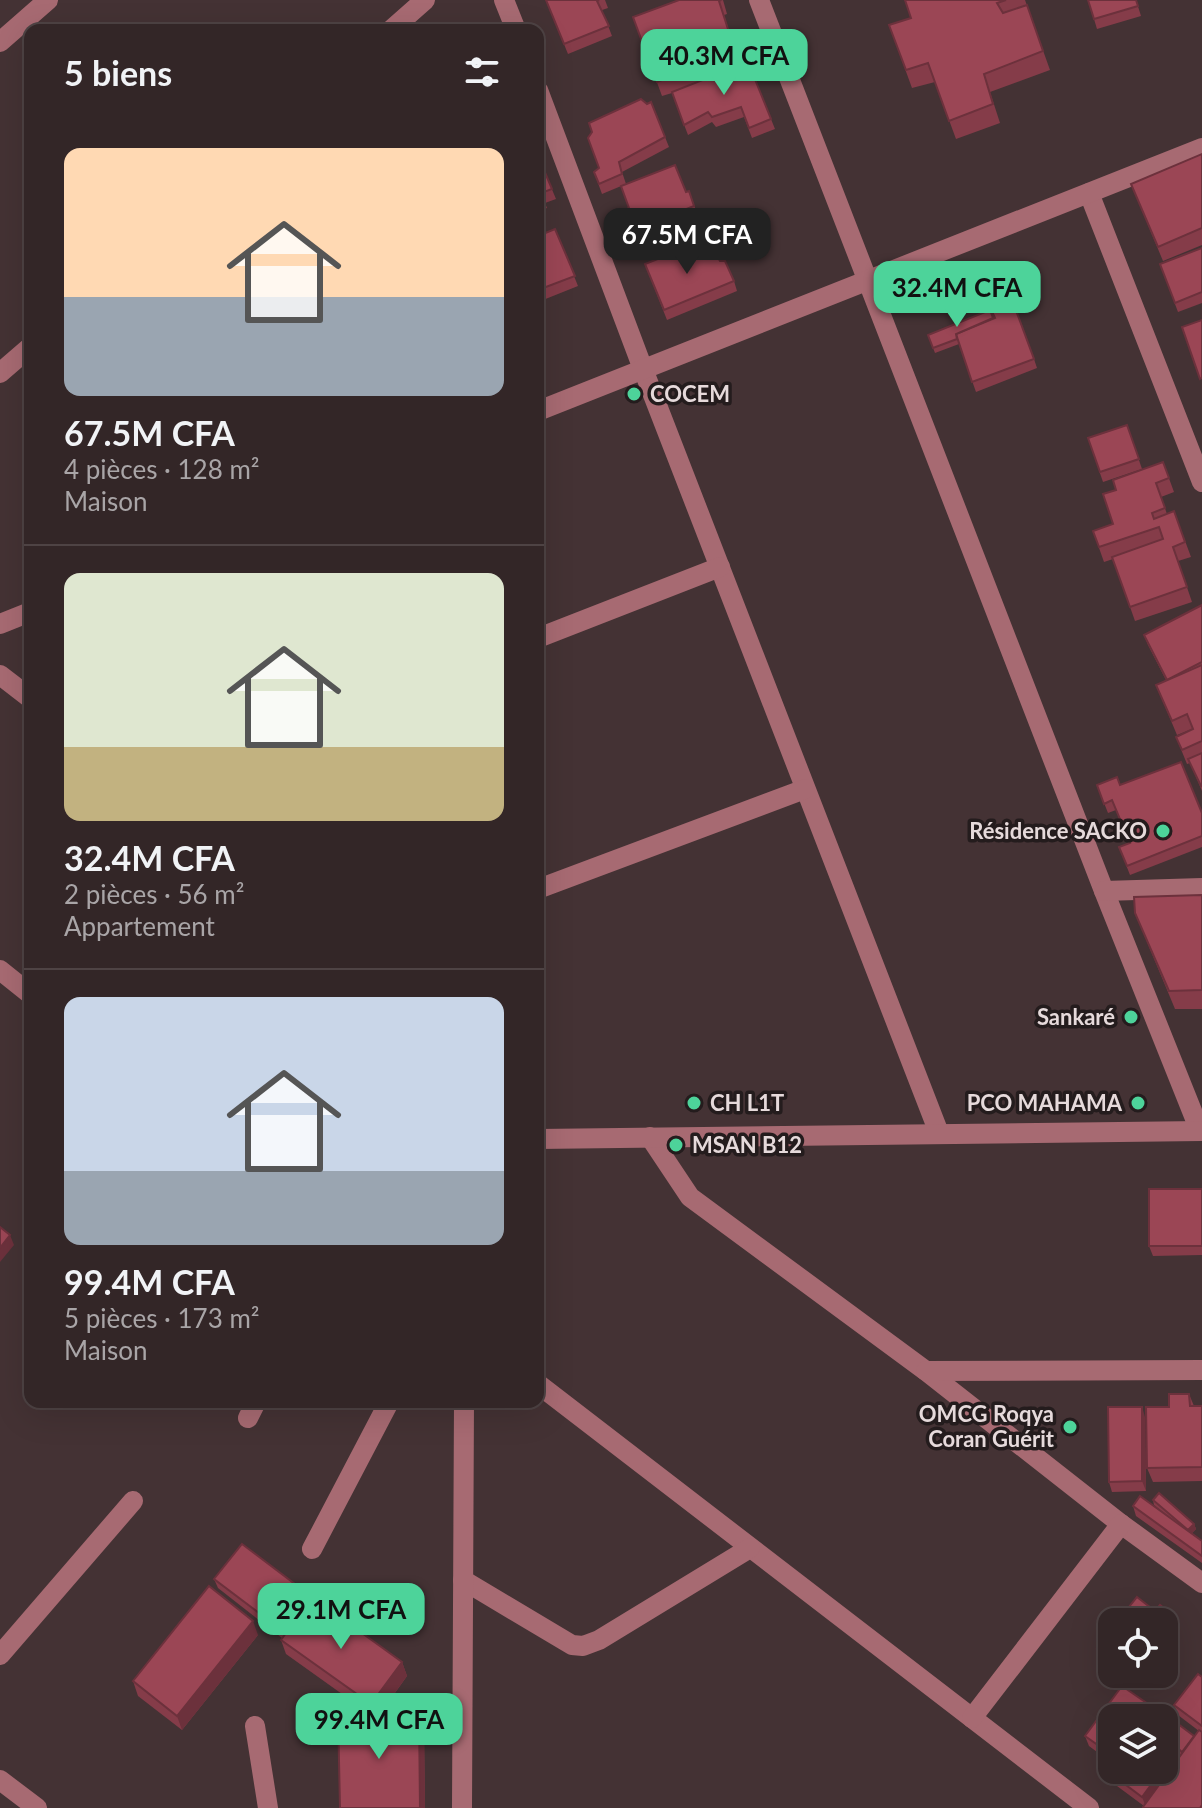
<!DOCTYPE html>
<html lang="fr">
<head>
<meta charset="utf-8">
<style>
  body { margin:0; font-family:Lato,sans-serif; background:#3e3233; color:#f1f3f6; height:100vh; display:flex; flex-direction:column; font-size:30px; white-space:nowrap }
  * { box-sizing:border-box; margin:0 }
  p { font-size:26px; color:#a9a5a7 }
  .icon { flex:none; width:44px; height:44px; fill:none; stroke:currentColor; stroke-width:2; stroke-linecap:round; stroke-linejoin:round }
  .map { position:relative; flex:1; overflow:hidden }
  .details { position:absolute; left:24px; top:24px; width:520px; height:1384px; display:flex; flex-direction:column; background:#332627; border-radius:16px; box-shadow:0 8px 32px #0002,0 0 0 2px #4e4344 }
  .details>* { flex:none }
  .controls { position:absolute; left:1098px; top:1608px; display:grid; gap:16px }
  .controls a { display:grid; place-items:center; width:80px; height:80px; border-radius:16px; background:#332627; box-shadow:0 8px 32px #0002,0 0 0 2px #4e4344; font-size:40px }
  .price { position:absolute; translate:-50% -68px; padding:0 18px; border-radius:16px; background:#4dd39a; color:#111; font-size:26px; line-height:52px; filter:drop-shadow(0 2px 4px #0008) }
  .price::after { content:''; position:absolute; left:50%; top:48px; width:24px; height:18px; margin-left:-12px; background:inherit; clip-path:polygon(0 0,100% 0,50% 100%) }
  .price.on { background:#222; color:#fff }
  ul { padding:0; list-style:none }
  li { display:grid; align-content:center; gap:16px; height:424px; padding:0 40px }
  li+li { border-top:2px solid #4e4344 }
  li span { display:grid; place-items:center; height:248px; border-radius:16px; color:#555 }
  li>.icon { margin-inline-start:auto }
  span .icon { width:144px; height:144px; fill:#fffc; stroke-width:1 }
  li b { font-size:34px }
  h2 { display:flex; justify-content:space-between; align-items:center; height:96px; padding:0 40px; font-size:34px }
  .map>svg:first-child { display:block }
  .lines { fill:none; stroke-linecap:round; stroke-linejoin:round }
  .minor { stroke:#a76a72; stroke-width:20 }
  .wall { fill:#853c49; fill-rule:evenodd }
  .shaded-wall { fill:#6c313c }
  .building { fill:#9b4655; stroke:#6c313c; stroke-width:2 }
  .poi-dot { fill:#4dd39a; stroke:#241c1d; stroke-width:3 }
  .labels { text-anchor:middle; stroke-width:7; stroke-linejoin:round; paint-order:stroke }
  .poi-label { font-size:22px; font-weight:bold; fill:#e6dadb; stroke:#241c1d; text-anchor:end }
</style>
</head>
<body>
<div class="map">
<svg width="1202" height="1808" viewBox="0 0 1202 1808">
  <rect width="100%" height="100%" fill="#443234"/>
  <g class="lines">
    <g class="minor">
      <path d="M504,0l12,30"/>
      <path d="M759,0l345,891 96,240"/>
      <path d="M391,30l34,-30"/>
      <path d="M0,42l48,-42"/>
      <path d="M538,90l105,279 296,764"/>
      <path d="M1089,193l113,289"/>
      <path d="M0,373l30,-26"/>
      <path d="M538,411l664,-263"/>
      <path d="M0,624l30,-12"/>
      <path d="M538,638l182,-71"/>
      <path d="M0,675l30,23"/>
      <path d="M538,889l267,-100"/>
      <path d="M1104,891l98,-3"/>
      <path d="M0,970l30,24"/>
      <path d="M650,1137l40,60 236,174 195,153 81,59"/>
      <path d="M538,1139l664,-8"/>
      <path d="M926,1371l276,-1"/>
      <path d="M538,1384l551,424"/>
      <path d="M248,1418l8,-16"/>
      <path d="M312,1549l77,-147"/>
      <path d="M463,1580l109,65 11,1 16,-6 151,-92"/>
      <path d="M0,1655l133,-154"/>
      <path d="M972,1718l149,-194"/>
      <path d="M255,1726l13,82"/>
      <path d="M0,1780l37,28"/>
      <path d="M462,1808l2,-406"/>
    </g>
  </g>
  <g class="wall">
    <path d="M546,0h59l3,8 -6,2 10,26 -44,18z"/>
    <path d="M723,0l4,14 -3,1 16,50 8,-3 27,67 -23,9 -8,-21 -28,10 -4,-5 -24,13 -16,-42 -10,3 -29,-79z"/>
    <path d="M905,0h120l25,70 -60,22 10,31 -44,16 -21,-57 -23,6 -23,-63 22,-7z"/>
    <path d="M1136,0l5,16 -44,13 -3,-10z"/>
    <path d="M651,102l18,45 -47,25 4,12 -24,10 -8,-22 5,-4 48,-64z"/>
    <path d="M1202,154v91l-39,16 -32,-77z"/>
    <path d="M538,156l18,43 -11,4 2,5 -9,3z"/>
    <path d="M689,191l9,25 -64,25 -11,-30z"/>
    <path d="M723,219l6,15 -11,4 3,7 -8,3 21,33 3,10 -70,29 -22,-56 49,-12 -7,-17z"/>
    <path d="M555,229l23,57 -40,16v-66z"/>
    <path d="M1202,248v55l-24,9 -18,-48z"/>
    <path d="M989,305l45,54 3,9 -61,24 -17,-48 -24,9 -7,-18 66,-17z"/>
    <path d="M1127,425l15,44 -39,13 -15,-44z"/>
    <path d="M1163,462l11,30 -13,5 6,17 7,-3 17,46 -13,4 14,41 -57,19 -22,-62 -9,3 -11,-31 20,-7 3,-34z"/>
    <path d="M1202,605v186l-12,-28 -3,1 -11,-27 16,-8 -15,6 -21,-50 10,-5 -18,-35 -4,-10z"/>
    <path d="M1097,785h23l82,28v34l-72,28 -11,-28 10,-3 -13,-34 -8,3z"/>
    <path d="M1202,895v114h-27l-40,-96z"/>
    <path d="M1202,1189v66l-49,1 -4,-10z"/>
    <path d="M1189,1394l5,12h8v75l-49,1 -6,-14 22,-61z"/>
    <path d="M1145,1417l1,74 -34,1 -3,-10z"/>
    <path d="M1153,1500l41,24 2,5 -4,4 10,8v22l-66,-47 -3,-10 32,8 -11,-9z"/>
    <path d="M214,1579l98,18 90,65 5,14 -27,38 39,-1 5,15 1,80h-85l30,-94 -84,-60 -5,-14 1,-2 -64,-50z"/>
    <path d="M1112,1629v38l-12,-9 -3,-10z"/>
    <path d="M258,1635l-76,95 -44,-34 -5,-15z"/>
    <path d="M1121,1674h23l-9,11z"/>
    <path d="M1202,1677v131h-59l1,-2 -27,-20 -3,-10 50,-58 30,18 5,-5 -21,-16 -4,-10zM1178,1756l2,1 -15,19 -1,-2z"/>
    <path d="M1122,1686l29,20 3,10 -1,2h-41v45l-23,-17 -4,-10z"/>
  </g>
  <g class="shaded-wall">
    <path d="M724,15l16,50 -3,3 -5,-14z"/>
    <path d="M10,1235l4,10 -14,17v-14z"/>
    <path d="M1142,1407l3,10 1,74 -4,-10z"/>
    <path d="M1194,1524l2,5 -6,6 -2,-5z"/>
    <path d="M1176,1618l4,10 -16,20v-14z"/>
    <path d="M253,1621l5,14 -76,95 -5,-14z"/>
    <path d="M402,1662l5,14 -31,43 -5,-15z"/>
    <path d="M1132,1674h12l-9,11 -3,-10z"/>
    <path d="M1151,1706l3,10 -1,2h-11z"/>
    <path d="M419,1713l5,15 1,80h-5z"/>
    <path d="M1175,1746l3,10 -14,18 2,5 -20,28 -4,-10 18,-27h4v-10z"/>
  </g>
  <g class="building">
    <path d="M546,0h53l-2,1 12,25 -45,18z"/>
    <path d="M679,0h42l-2,1 16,50 -3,3 -75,28 -24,-65z"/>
    <path d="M905,0h101l-9,3 6,10 24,-8 16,46 -59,23 9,30 -44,17 -21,-58 -22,7 -17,-45 22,-7z"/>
    <path d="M1088,0h48l2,6 -44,13z"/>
    <path d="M748,62l23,57 -22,9 -8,-21 -29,10 -4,-5 -24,13 -12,-33z"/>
    <path d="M641,99l6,5 4,-2 14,35 -46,25 3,12 -23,10 -5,-12 5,-4 -11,-30 4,-6 -3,-9z"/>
    <path d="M1202,154v74l-44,19 -27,-63z"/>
    <path d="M538,156l14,33 -11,4 2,5 -5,2z"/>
    <path d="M675,165l11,27 3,-1 5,15 -63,25 -8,-20 6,-3 -8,-22z"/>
    <path d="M723,219l4,10 -11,4 3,7 -26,10 -6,-15z"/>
    <path d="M555,229l20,47 -37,14v-54z"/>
    <path d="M712,247l8,14h5l9,20 -70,29 -19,-46 38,-15 5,5z"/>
    <path d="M1202,248v44l-27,11 -15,-39z"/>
    <path d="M1011,297l23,62 -62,23 -16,-48 39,-16 -6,-13z"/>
    <path d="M990,310l3,8 -37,16 1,5 -24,9 -5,-13z"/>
    <path d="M1202,320v58l-2,1 -18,-52z"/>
    <path d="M1127,425l12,34 -39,13 -12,-34z"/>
    <path d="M1163,462l6,16 -13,5 9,25 -13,5 2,6 20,-8 11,31 -12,5 14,40 -57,20 -18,-50 51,-18 -4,-12 -60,20 -6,-16 20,-7 -10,-30 13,-4 -3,-10z"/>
    <path d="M1202,605v57l-35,18 -23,-45z"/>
    <path d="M1202,665v76l-20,9 -6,-13 17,-8 -6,-15 -15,7 -16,-36z"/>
    <path d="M1202,753v32l-1,1 -13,-27z"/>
    <path d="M1181,762l21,51v23l-75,30 -8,-19 11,-4 -18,-43 -8,4 -7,-19 20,-8 3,8z"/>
    <path d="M1202,895v95l-33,1 -34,-78 -1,-16z"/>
    <rect x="1149" y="1189" width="53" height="57"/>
    <path d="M0,1227l10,8 -10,13z"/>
    <path d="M1169,1394h20l1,12h12v61l-55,1 -1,-61h23z"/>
    <path d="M1108,1407h34v74l-33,1z"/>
    <path d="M1159,1493l35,31 -6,6 -35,-30z"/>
    <path d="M1140,1496l62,45v15l-69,-50z"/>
    <path d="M242,1544l70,53 -28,35 -70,-53z"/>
    <path d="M209,1586l44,35 -76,95 -44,-35z"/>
    <path d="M312,1597l90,65 -31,42 -90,-64z"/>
    <path d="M1137,1597l18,14 5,-6 16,13 -12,16v-12h-47z"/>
    <path d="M1112,1629v31l-15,-12z"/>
    <path d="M1198,1674l4,3v49l-28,-21z"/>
    <path d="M1122,1686l29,20 -9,12h-30v37l-27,-19z"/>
    <path d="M1162,1712l32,24 -12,16 -7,-6 -11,14v-42h-6z"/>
    <path d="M419,1713l1,95h-80l-2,-94z"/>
    <path d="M1199,1730l3,2v73l-2,3h-56l-1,-1z"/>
    <path d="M1118,1770h44l-20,27 -28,-21z"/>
  </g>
  <g class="poi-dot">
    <circle cx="634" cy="394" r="8"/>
    <circle cx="1163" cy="831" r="8"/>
    <circle cx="1131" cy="1017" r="8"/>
    <circle cx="694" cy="1103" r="8"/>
    <circle cx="1138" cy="1103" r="8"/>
    <circle cx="676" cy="1145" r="8"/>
    <circle cx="1070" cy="1427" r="8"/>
  </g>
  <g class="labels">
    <g class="poi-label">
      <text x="650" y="402" text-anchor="start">COCEM</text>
      <text x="1147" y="839">Résidence SACKO</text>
      <text x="1115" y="1025">Sankaré</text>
      <text x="710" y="1111" text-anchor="start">CH L1T</text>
      <text x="1122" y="1111">PCO MAHAMA</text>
      <text x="692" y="1153" text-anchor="start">MSAN B12</text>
      <text x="1054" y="1422">OMCG Roqya<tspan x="1054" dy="25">Coran Guérit</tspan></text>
    </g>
  </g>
</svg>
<div class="controls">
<a><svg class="icon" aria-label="locate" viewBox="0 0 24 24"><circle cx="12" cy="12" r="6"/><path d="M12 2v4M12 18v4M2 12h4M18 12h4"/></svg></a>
<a><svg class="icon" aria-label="layers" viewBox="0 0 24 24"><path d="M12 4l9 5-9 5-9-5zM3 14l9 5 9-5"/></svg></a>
</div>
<b class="price" style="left:724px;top:97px">40.3M CFA</b>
<b class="price on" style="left:687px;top:276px">67.5M CFA</b>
<b class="price" style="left:957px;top:329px">32.4M CFA</b>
<b class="price" style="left:341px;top:1651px">29.1M CFA</b>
<b class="price" style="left:379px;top:1761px">99.4M CFA</b>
<section class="details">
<h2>5 biens<svg class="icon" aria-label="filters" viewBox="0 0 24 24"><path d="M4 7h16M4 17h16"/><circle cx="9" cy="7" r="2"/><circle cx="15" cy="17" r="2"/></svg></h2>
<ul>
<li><span style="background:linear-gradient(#ffd9b3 60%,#9aa5b1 0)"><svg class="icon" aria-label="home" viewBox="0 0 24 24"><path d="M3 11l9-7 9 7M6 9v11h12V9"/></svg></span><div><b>67.5M CFA</b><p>4 pièces · 128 m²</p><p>Maison</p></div></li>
<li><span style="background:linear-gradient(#dfe7d0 70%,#c2b280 0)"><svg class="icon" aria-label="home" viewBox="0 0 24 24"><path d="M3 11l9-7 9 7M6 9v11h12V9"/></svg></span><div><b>32.4M CFA</b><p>2 pièces · 56 m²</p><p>Appartement</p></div></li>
<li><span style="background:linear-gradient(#c9d6e8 70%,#9aa5b1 0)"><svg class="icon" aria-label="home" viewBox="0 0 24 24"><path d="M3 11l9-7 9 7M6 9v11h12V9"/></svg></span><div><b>99.4M CFA</b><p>5 pièces · 173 m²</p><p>Maison</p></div></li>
</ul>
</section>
</div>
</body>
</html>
